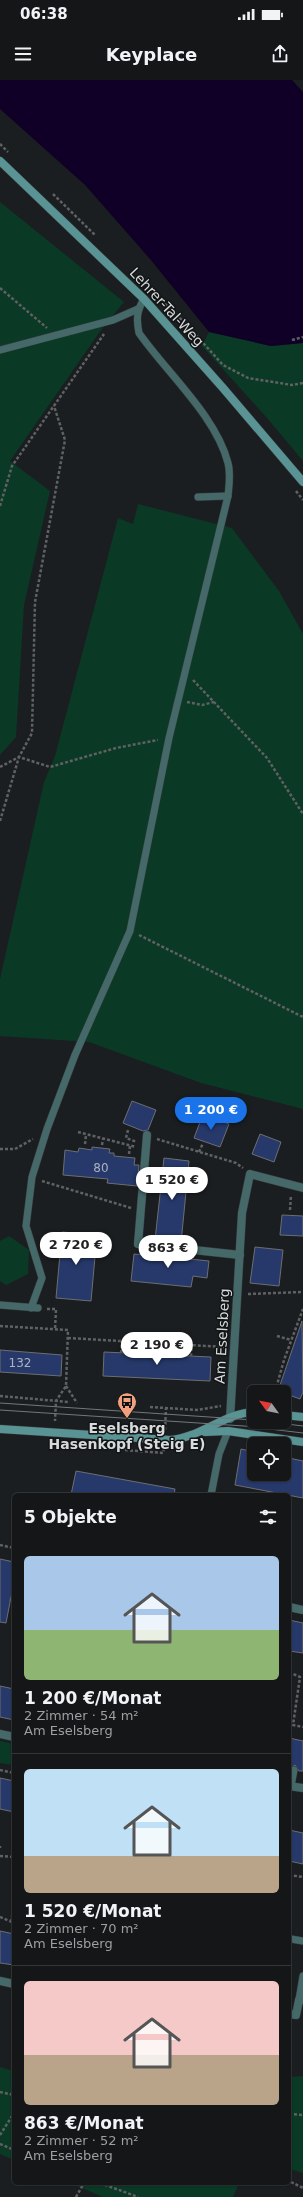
<!DOCTYPE html>
<html lang="de">
<head>
<meta charset="utf-8">
<style>
  body { margin:0; font-family:"DejaVu Sans",sans-serif; background:#1d1f21; color:#f1f3f6; height:100vh; display:flex; flex-direction:column; font-size:15px; white-space:nowrap }
  * { box-sizing:border-box; margin:0 }
  p { font-size:13px; color:#9d9fa2 }
  .icon { flex:none; width:22px; height:22px; fill:none; stroke:currentColor; stroke-width:2; stroke-linecap:round; stroke-linejoin:round }
  .map { position:relative; flex:1; overflow:hidden }
  .sheet { position:absolute; left:12px; top:1413px; width:279px; height:692px; display:flex; flex-direction:column; background:#141618; border-radius:6px; box-shadow:0 1px 3px #0004,0 0 0 1px #333537 }
  .sheet>* { flex:none }
  .needle { width:26px; rotate:303deg }
  .tools { position:absolute; left:247px; top:1305px; display:grid; gap:8px }
  .tools a { display:grid; place-items:center; width:44px; height:44px; border-radius:6px; background:#141618; box-shadow:0 1px 3px #0004,0 0 0 1px #333537; font-size:20px }
  .price { position:absolute; translate:-50% -34px; padding:0 9px; border-radius:14px; background:#fff; color:#222; font-size:13px; line-height:26px; filter:drop-shadow(0 1px 2px #0008) }
  .price::after { content:''; position:absolute; left:50%; top:24px; width:12px; height:9px; margin-left:-6px; background:inherit; clip-path:polygon(0 0,100% 0,50% 100%) }
  .price.current { background:#1a73e8; color:#fff }
  ul { padding:0; list-style:none }
  li { display:grid; align-content:center; gap:8px; height:212px; padding:0 12px }
  li+li { border-top:1px solid #333537 }
  li span { display:grid; place-items:center; height:124px; border-radius:6px; color:#555 }
  li>.icon { margin-inline-start:auto }
  span .icon { width:72px; height:72px; fill:#fffc; stroke-width:1 }
  li b { font-size:17px }
  h2 { display:flex; justify-content:space-between; align-items:center; height:48px; padding:0 12px; font-size:17px }
  .status { display:flex; justify-content:space-between; align-items:center; height:28px; padding:0 20px; background:#141618; direction:ltr }
  .status svg { height:11px; fill:currentColor }
  header { display:flex; justify-content:space-between; align-items:center; height:52px; padding:0 12px; background:#141618; font-size:18px; font-weight:600 }
  .map>svg:first-child { display:block }
  .green { fill:#0a3926 }
  .water { fill:#100027 }
  .building { fill:#26396a; stroke:#6d6e71 }
  .lines { fill:none; stroke-linecap:round; stroke-linejoin:round }
  .lane-casing { stroke:#35383a; stroke-width:8 }
  .street-casing { stroke:#35383a; stroke-width:9 }
  .secondary-casing { stroke:#35383a; stroke-width:9 }
  .path { stroke:#5f6163; stroke-width:2.5; stroke-dasharray:3 2; stroke-linecap:butt }
  .lane { stroke:#456868; stroke-width:7 }
  .street { stroke:#456868; stroke-width:8 }
  .secondary { stroke:#599393; stroke-width:8 }
  .tram { stroke:#747779; stroke-width:1 }
  .labels { text-anchor:middle; stroke-width:3; stroke-linejoin:round; paint-order:stroke }
  .number-label { font-size:12px; fill:#abb1bf }
  .street-label { font-size:14px; fill:#d7d9db; stroke:#121516 }
  .poi-label { font-size:14px; font-weight:bold; fill:#d7d9db; stroke:#121516 }
</style>
</head>
<body>
<div class="status"><b>06:38</b><svg viewBox="0 0 49 12"><path d="M0 12V9h3v3zM5 12V6h3v6zM10 12V3h3v9zM15 12V0h3v12zM26 1h20v11H26zM47 4h2v5h-2z"/></svg></div>
<header><svg class="icon" aria-label="menu" viewBox="0 0 24 24"><path d="M4 6h16M4 12h16M4 18h16"/></svg>Keyplace<svg class="icon" aria-label="share" viewBox="0 0 24 24"><path d="M12 15V3M7 8l5-5 5 5M5 13v7h14v-7"/></svg></header>
<div class="map">
<svg width="303" height="2117" viewBox="0 0 303 2117">
  <rect width="100%" height="100%" fill="#1b1e20"/>
  <g class="green">
    <path d="M0,122l124,100 -23,28 -91,131 40,30 -26,114 -8,132 -16,18z"/>
    <path d="M209,252l62,14 32,-3v118l-36,-43 -65,-72z"/>
    <path d="M138,424l94,24 47,63 24,43v475l-102,-26 -112,-41 -89,-6v-57l44,-197 11,-26 63,-238 15,6z"/>
    <path d="M9,1156l20,14 -1,24 -22,11 -6,-4v-40z"/>
    <path d="M0,1661l14,3v21l-14,-2z"/>
    <path d="M0,1987l14,4v89l-14,-6z"/>
    <path d="M303,1996v97l-14,-4v-92z"/>
    <path d="M70,2103h169l-6,14h-130z"/>
  </g>
  <path class="water" d="M0,0h292l11,12v251l-32,3 -62,-14 -59,-73 -65,-74 -85,-76z"/>
  <g class="building">
    <path d="M132,1021l24,9 -8,20 -5,1 -20,-8z"/>
    <path d="M203,1034l26,10 -9,23 -26,-9z"/>
    <path d="M260,1054l21,8 -7,20 -22,-8z"/>
    <path d="M92,1067l18,2 -1,4h5v3l21,2 -1,7h5l-2,21 -30,-3 1,-4 -45,-4 2,-25 13,2 1,-4 13,2z"/>
    <path d="M164,1078l25,3 -8,82 -26,-3z"/>
    <path d="M282,1135l21,1v20l-23,-1z"/>
    <path d="M62,1152l35,3 -6,66 -35,-3z"/>
    <path d="M255,1167l28,3 -4,36 -29,-3z"/>
    <path d="M154,1171l26,3v4l29,3 -2,17 -14,-2 -2,11 -60,-6 3,-27 20,2z"/>
    <path d="M302,1241l1,71 -3,7 -22,-8z"/>
    <path d="M0,1270l62,5 -1,21 -61,-4z"/>
    <path d="M104,1272l107,5 -1,24 -107,-5z"/>
    <path d="M241,1369l13,3v22h30v-17l19,4v37l-68,-13z"/>
    <path d="M76,1391l99,18 -1,6h-103z"/>
    <path d="M0,1479l14,3v30h-2l-6,31 -6,-1z"/>
    <path d="M289,1540l14,3v30l-14,-2z"/>
    <path d="M0,1606l14,3v31l-14,-3z"/>
    <path d="M289,1658l14,3v30h-4l-4,-6 -6,4z"/>
    <path d="M0,1698l14,3v31l-14,-3z"/>
    <path d="M289,1750l14,3v31l-14,-3z"/>
    <path d="M0,1851l14,3v31l-14,-2z"/>
  </g>
  <g class="lines">
    <g class="lane-casing">
      <g id="lane">
        <path d="M0,270l113,-30 25,-11"/>
        <path d="M198,417l30,-1"/>
        <path d="M0,1225l38,3"/>
        <path d="M31,1228l11,-30 -16,-52 6,-49 15,-48 28,-74 55,-124 39,-193 59,-242c1,-11 3,-22 0,-33 -12,-47 -61,-90 -89,-130 -3,-14 -2,-23 5,-34"/>
        <path d="M211,1415l8,-41 9,-23"/>
        <path d="M291,1706l3,-16"/>
        <path d="M291,1859l12,2"/>
        <path d="M299,1920l4,-24"/>
      </g>
    </g>
    <g class="street-casing">
      <g id="street">
        <path d="M147,1055l-9,109 102,11"/>
        <path d="M230,1339l12,-206 8,-39 53,14"/>
        <path d="M289,1527l14,3"/>
        <path d="M0,1654l14,3"/>
        <path d="M289,1706l14,2"/>
        <path d="M0,1901l14,3"/>
        <path d="M289,1934l7,1 3,-15h4"/>
      </g>
    </g>
    <g class="secondary-casing">
      <g id="secondary">
        <path d="M0,81l144,138 79,89 80,94"/>
        <path d="M284,1335l19,2"/>
        <path d="M0,1349l170,11c30,-2 54,-27 84,-28"/>
        <path d="M205,1352l23,-1 75,11"/>
      </g>
    </g>
    <g class="path">
      <path d="M0,64l8,8"/>
      <path d="M53,114l42,41"/>
      <path d="M0,208l47,40"/>
      <path d="M165,224l22,21 36,40 25,13 44,7 11,-2"/>
      <path d="M292,260l11,-3"/>
      <path d="M296,411l7,9"/>
      <path d="M0,426l12,-40 92,-132"/>
      <path d="M193,600l74,78 36,56"/>
      <path d="M187,622l15,3 12,-3"/>
      <path d="M0,687l19,-10 13,-24 3,-131 30,-162 -11,-34"/>
      <path d="M0,741l19,-64 31,10 66,-19 42,-8"/>
      <path d="M139,855l164,82"/>
      <path d="M128,1050l-2,8 11,4"/>
      <path d="M78,1052l58,15"/>
      <path d="M157,1059l79,24 7,5"/>
      <path d="M85,1064l1,-9"/>
      <path d="M102,1065l1,-6"/>
      <path d="M0,1069h15l18,-10"/>
      <path d="M199,1072l4,-9"/>
      <path d="M129,1074l1,-8"/>
      <path d="M42,1101l89,27"/>
      <path d="M290,1130l1,-15"/>
      <path d="M248,1214l55,-2"/>
      <path d="M47,1229h9l-1,21"/>
      <path d="M0,1246l68,4 -2,56 -10,15 -1,20"/>
      <path d="M277,1256l14,4"/>
      <path d="M68,1258l156,9"/>
      <path d="M121,1273l1,-12"/>
      <path d="M156,1274l1,-11"/>
      <path d="M191,1276l1,-11"/>
      <path d="M66,1306l11,17"/>
      <path d="M275,1312l9,-32 19,-51"/>
      <path d="M0,1316l69,6"/>
      <path d="M150,1327l47,3 24,-4"/>
      <path d="M149,1346l16,1"/>
      <path d="M165,1350l1,-22"/>
      <path d="M125,1370l38,3 1,-4"/>
      <path d="M0,1465l14,3"/>
      <path d="M10,1519l4,4"/>
      <path d="M289,1592l11,5 -7,48 10,2"/>
      <path d="M0,1690l14,3"/>
      <path d="M0,1768v-2"/>
      <path d="M0,1776l14,1"/>
      <path d="M289,1795l14,2"/>
      <path d="M0,1837l14,6"/>
      <path d="M11,1842l3,-17"/>
      <path d="M0,2012l14,3"/>
      <path d="M289,2034l14,1"/>
      <path d="M0,2055l14,-22"/>
      <path d="M0,2064l14,6"/>
      <path d="M291,2102l12,6"/>
      <path d="M100,2103l38,14"/>
      <path d="M76,2117l8,-14"/>
    </g>
    <use href="#lane" class="lane"/>
    <use href="#street" class="street"/>
    <use href="#secondary" class="secondary"/>
    <g class="tram">
      <path d="M0,1323l254,17"/>
      <path d="M0,1330l244,16 59,7"/>
      <path d="M270,1342l33,4"/>
    </g>
  </g>
  <defs>
    <g id="bus-pin" transform="scale(1)"><path d="M0 17L-7.5 6A9.5 9.5 0 1 1 7.5 6Z" fill="#f2a17e" stroke="#121516"/><path d="M-5-6H5V4H4V6H2V4H-2V6H-4V4H-5ZM-3.5-4V0h7V-4ZM-3.5 1.2v1.5H-2V1.2ZM2 1.2v1.5H3.5V1.2Z" fill="#111"/></g>
  </defs>
  <g fill-rule="evenodd">
    <use href="#bus-pin" x="127" y="1322"/>
  </g>
  <g class="labels">
    <g class="number-label">
      <text x="101" y="1092">80</text>
      <text x="20" y="1287">132</text>
    </g>
    <g class="street-label">
      <text transform="translate(167 227) rotate(47)" y="5">Lehrer-Tal-Weg</text>
      <text transform="translate(222 1256) rotate(-87)" y="5">Am Eselsberg</text>
    </g>
    <g class="poi-label">
      <text x="127" y="1353">Eselsberg<tspan x="127" dy="16">Hasenkopf (Steig E)</tspan></text>
    </g>
  </g>
</svg>
<div class="tools">
<a><svg class="needle" viewBox="-14 -14 28 28"><path d="M0-13l5 13h-10z" fill="#e53935"/><path d="M0 13l5-13h-10z" fill="#9d9fa2"/></svg></a>
<a><svg class="icon" aria-label="locate" viewBox="0 0 24 24"><circle cx="12" cy="12" r="6"/><path d="M12 2v4M12 18v4M2 12h4M18 12h4"/></svg></a>
</div>
<b class="price current" style="left:211px;top:1051px">1 200 €</b>
<b class="price" style="left:172px;top:1121px">1 520 €</b>
<b class="price" style="left:76px;top:1186px">2 720 €</b>
<b class="price" style="left:168px;top:1189px">863 €</b>
<b class="price" style="left:157px;top:1286px">2 190 €</b>
<section class="sheet">
<h2>5 Objekte<svg class="icon" aria-label="filters" viewBox="0 0 24 24"><path d="M4 7h16M4 17h16"/><circle cx="9" cy="7" r="2"/><circle cx="15" cy="17" r="2"/></svg></h2>
<ul>
<li><span style="background:linear-gradient(#a9c7e8 60%,#8fb573 0)"><svg class="icon" aria-label="home" viewBox="0 0 24 24"><path d="M3 11l9-7 9 7M6 9v11h12V9"/></svg></span><div><b>1 200 €/Monat</b><p>2 Zimmer · 54 m²</p><p>Am Eselsberg</p></div></li>
<li><span style="background:linear-gradient(#bfe0f5 70%,#b9a48a 0)"><svg class="icon" aria-label="home" viewBox="0 0 24 24"><path d="M3 11l9-7 9 7M6 9v11h12V9"/></svg></span><div><b>1 520 €/Monat</b><p>2 Zimmer · 70 m²</p><p>Am Eselsberg</p></div></li>
<li><span style="background:linear-gradient(#f6c9c9 60%,#b9a48a 0)"><svg class="icon" aria-label="home" viewBox="0 0 24 24"><path d="M3 11l9-7 9 7M6 9v11h12V9"/></svg></span><div><b>863 €/Monat</b><p>2 Zimmer · 52 m²</p><p>Am Eselsberg</p></div></li>
</ul>
</section>
</div>
</body>
</html>
